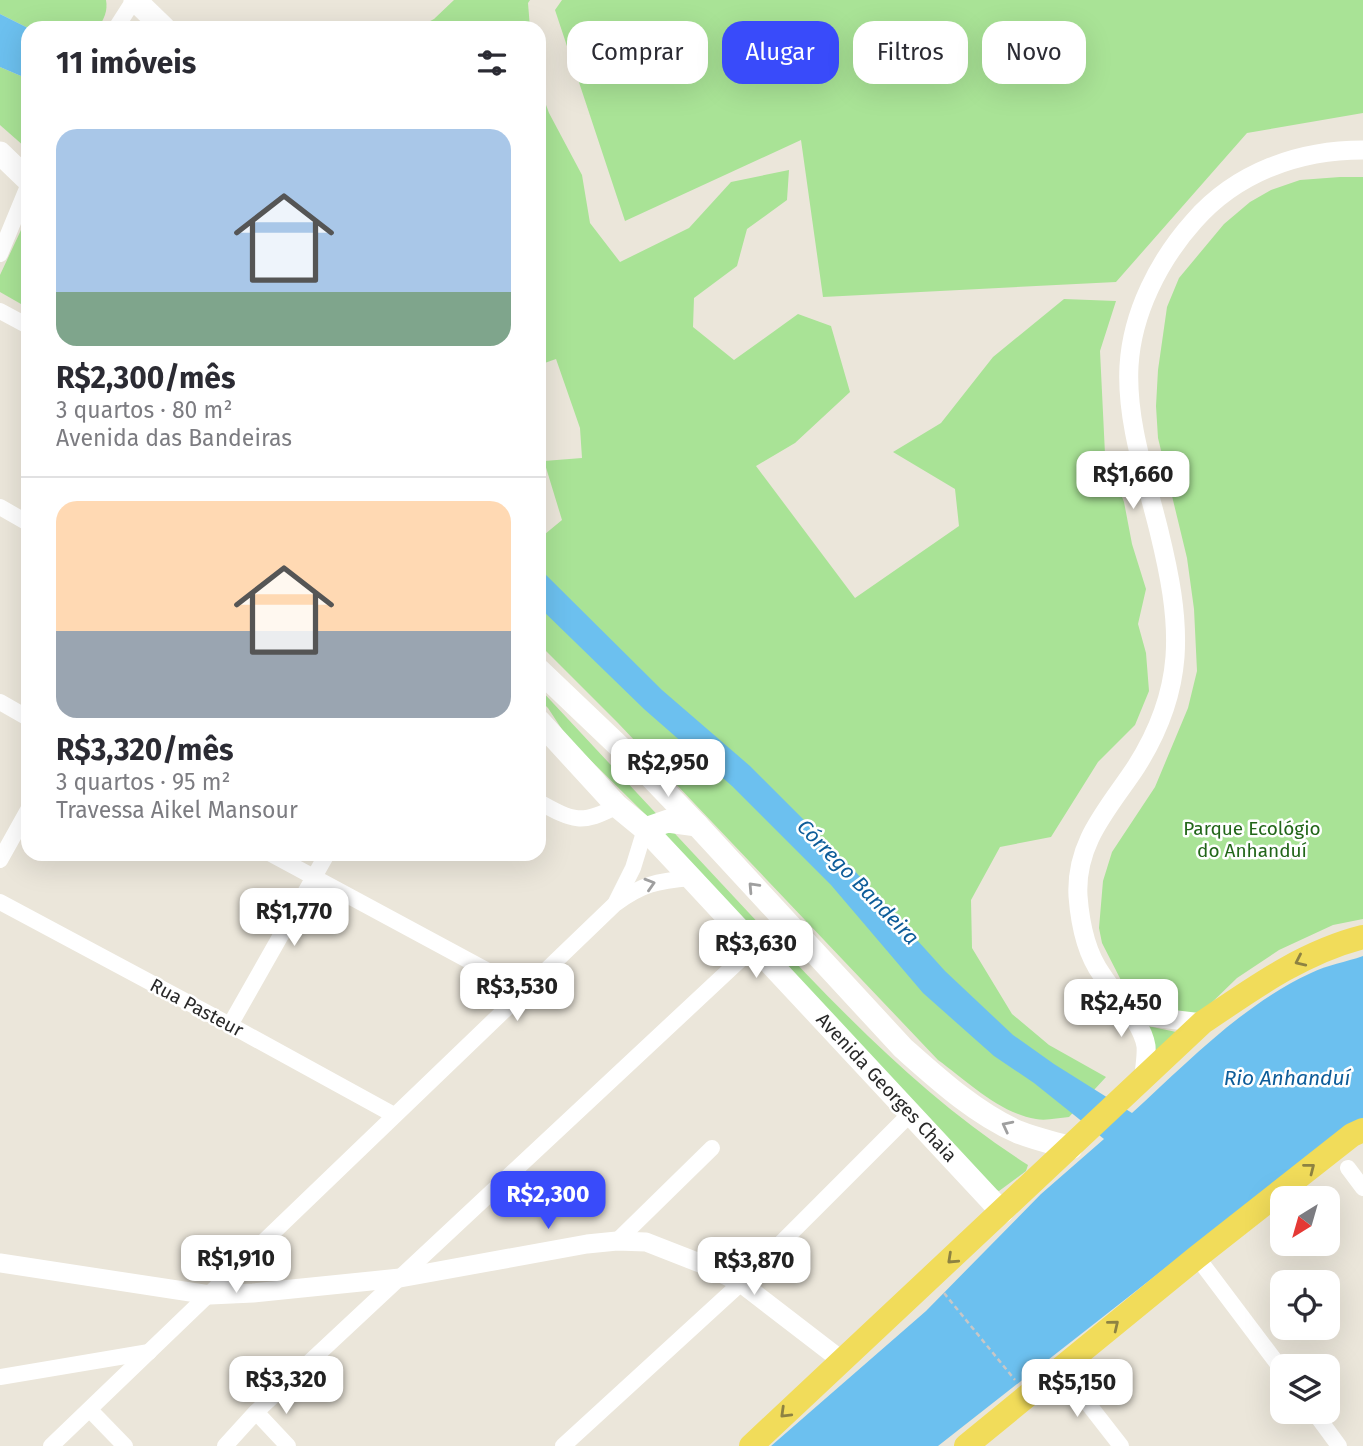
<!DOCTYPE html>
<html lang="pt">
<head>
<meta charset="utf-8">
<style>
  body { margin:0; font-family:"Fira Sans",sans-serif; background:#f2f2f3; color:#2b2b33; height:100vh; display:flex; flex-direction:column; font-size:26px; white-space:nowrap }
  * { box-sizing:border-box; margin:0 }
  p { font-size:23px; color:#7c7c81 }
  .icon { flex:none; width:38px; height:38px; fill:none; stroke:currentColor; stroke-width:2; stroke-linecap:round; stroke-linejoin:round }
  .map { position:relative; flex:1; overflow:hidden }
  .side { position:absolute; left:21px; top:21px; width:525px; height:840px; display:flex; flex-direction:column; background:#fff; border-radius:21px; box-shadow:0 7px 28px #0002 }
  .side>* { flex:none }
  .hud { position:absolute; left:567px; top:21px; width:665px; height:63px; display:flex; gap:14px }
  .needle { width:46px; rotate:217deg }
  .tools { position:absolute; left:1270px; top:1186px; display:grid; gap:14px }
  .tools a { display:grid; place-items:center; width:70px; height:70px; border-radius:14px; background:#fff; box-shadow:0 7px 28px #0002; font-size:35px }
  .price { position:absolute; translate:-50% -60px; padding:0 16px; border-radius:14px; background:#fff; color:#222; font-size:23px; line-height:46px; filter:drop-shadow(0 2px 4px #0008) }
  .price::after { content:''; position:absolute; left:50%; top:42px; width:21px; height:16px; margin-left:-10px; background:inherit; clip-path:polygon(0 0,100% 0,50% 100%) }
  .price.active { background:#394bfa; color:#fff }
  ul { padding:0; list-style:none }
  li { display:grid; align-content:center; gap:14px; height:371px; padding:0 35px }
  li+li { border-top:2px solid #e1e1e2 }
  li span { display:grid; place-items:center; height:217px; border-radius:21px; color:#555 }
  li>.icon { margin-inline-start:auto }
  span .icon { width:126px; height:126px; fill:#fffc; stroke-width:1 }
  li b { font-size:30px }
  h2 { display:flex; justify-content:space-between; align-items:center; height:84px; padding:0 35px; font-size:30px }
  .pill { padding:0 24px; border-radius:21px; background:#fff; box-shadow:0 7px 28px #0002; font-size:24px; line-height:63px }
  .pill.active { background:#394bfa; color:#fff }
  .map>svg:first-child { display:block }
  .green { fill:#a9e396 }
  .water { fill:#6cc0ef }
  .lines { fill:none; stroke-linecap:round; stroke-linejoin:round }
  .path { stroke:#c7c7c7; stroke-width:2.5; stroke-dasharray:5 3.5; stroke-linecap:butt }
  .minor { stroke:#fff; stroke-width:16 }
  .tertiary { stroke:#fff; stroke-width:19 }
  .secondary { stroke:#fff; stroke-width:23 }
  .primary { stroke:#f1dc5a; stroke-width:24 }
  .oneway { stroke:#9f9f9f }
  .oneway2 { stroke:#8d8242 }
  .labels { text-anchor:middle; stroke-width:5; stroke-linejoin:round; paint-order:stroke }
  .park-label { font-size:19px; fill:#226619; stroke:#fff }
  .street-label { font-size:19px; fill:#292929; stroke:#fff }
  .water-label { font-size:21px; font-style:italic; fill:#0d5c99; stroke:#fff }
</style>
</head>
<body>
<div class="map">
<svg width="1363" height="1446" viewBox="0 0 1363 1446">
  <rect width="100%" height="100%" fill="#ebe6da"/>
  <g class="green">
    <path d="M0,0h106c2,11 -2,19 -8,28h-70l-28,-14z"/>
    <path d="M454,0h76l-2,3 2,25h-113l17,-9z"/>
    <path d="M562,0h801v113l-116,20 -131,149 -293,15 -22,-157 -176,81 -70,-211z"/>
    <path d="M0,67l28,12v66l-3,2 -25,-22z"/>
    <path d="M539,86l10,27 33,62 8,48 30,39 69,-34 42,-46 58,-12 -2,30 -40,29 -10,37 -43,32 -1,29 41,33 64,-46 33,12 19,66 -55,51 -39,23 99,132 104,-72 -4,-37 -62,-37 48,-29 52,-66 71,-58 52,2 -16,50 5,103 19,48 8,42 14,45 -8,35 8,29 3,38 -14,34 -37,37 -47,75 -51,10 -29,53 1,48 40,66 37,31 57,32 -37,40c-11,1 -23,4 -33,2 -37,-6 -69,-38 -98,-59l-320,-337 -79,-79v-105l23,-19 -18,-59 38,-3 -2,-30 -24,-69 -17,6z"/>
    <path d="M1340,177h23v742l-30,6 -54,25 -42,28 -36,35 -18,1 -24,-3 -32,-19 -25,-49 -3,-15 4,-47 9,-29 43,-65 33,-79 9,-37 -3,-62 -7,-51 -29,-120 -2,-32 2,-36 9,-63 12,-29 45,-54 26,-22 21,-12 29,-10z"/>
    <path d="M28,215v93l-28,-16v-17z"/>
    <path d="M539,688c70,75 140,150 210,225 86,92 172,184 279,252l-2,6 -27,20 -5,-2 -349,-375 -78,-77 -19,-29 -9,-9z"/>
    <path d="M1143,1025l38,8 -30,25z"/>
  </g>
  <g class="water">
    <path d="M0,14l28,14v51l-28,-12z"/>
    <path d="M539,568l123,122 88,76 103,103 92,102 68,64 41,29 78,49c55,-50 111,-109 179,-140 16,-8 35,-11 52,-17v162l-38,25 -387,303h-167l155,-135 115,-117 63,-55 -70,-56 -40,-27 -71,-63 -92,-108 -99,-99 -88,-77 -105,-102z"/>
  </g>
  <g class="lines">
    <path class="path" d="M944,1293l71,87"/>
    <g class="minor">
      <path d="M116,28l18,-28"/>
      <path d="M0,254l28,-68"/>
      <path d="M0,311l28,15"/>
      <path d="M0,507l28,16"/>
      <path d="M0,702l28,16"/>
      <path d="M539,802c34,19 43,23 78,4"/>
      <path d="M271,854l254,137"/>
      <path d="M0,860l28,-50"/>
      <path d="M0,902l230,123 164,90"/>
      <path d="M616,902l17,-34 12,-39"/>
      <path d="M230,1025l97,-171"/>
      <path d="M1348,1168l15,20"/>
      <path d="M617,1241l95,-93"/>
      <path d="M1197,1257l86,114"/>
      <path d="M1061,1369l60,77"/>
      <path d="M0,1377l149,-25"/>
      <path d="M90,1410l35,36"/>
      <path d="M256,1412l32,34"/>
      <path d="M1314,1412l25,34"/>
      <path d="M51,1446l564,-542c27,-20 42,-23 76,-26"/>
      <path d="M225,1446l31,-34 499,-466"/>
      <path d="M563,1446l178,-163 170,-170"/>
    </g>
    <g class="tertiary">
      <path d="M1125,1000l27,17 50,6"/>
      <path d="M1144,1079c0,-10 3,-23 2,-33 -4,-25 -31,-50 -44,-71 -16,-22 -22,-52 -24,-79 -3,-54 31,-88 58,-129 21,-33 36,-71 39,-110 3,-42 -6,-85 -16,-126 -13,-53 -33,-110 -30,-165 3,-53 30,-106 65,-145 43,-49 105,-71 169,-71"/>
      <path d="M0,1263l210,32 43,-2 147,-15 187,-34 30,-3 29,1 59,23 36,18 100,77"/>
    </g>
    <g class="secondary">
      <path d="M135,0l29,28"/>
      <path d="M0,153l28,27"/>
      <path d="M539,670l107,102 51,53 206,223c35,31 72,65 115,84 17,7 36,11 53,16"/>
      <path d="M539,721l78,85 28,23 46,49 311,334"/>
      <path d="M645,829l23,-8 29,4"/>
    </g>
    <g class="primary">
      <path d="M751,1446l451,-423c50,-34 101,-71 161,-86"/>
      <path d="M966,1446l231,-189 155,-122 11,-5"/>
    </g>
  </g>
  <defs><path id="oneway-chevron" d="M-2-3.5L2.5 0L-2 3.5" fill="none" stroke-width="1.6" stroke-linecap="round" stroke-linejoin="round" transform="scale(1.75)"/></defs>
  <g class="oneway">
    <use href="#oneway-chevron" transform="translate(650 884) rotate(-17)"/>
    <use href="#oneway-chevron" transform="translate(753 887) rotate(-133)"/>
    <use href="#oneway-chevron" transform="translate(1007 1126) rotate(-153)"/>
  </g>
  <g class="oneway2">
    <use href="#oneway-chevron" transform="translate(1300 961) rotate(155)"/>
    <use href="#oneway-chevron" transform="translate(1310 1168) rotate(-38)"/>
    <use href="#oneway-chevron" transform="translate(952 1259) rotate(137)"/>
    <use href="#oneway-chevron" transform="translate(1114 1325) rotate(-39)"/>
    <use href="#oneway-chevron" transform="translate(785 1413) rotate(136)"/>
  </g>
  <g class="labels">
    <g class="park-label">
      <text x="1252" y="835">Parque Ecológio<tspan x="1252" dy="22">do Anhanduí</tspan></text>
    </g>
    <g class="street-label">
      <text transform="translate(197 1007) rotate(28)" y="7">Rua Pasteur</text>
      <text transform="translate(887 1087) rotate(47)" y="7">Avenida Georges Chaia</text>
    </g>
    <g class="water-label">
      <text transform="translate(858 882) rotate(46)" y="7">Córrego Bandeira</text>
      <text x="1287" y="1085">Rio Anhanduí</text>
    </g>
  </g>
</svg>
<div class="tools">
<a><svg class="needle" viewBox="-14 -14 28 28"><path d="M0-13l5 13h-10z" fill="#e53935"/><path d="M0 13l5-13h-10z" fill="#7c7c81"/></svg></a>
<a><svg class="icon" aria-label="locate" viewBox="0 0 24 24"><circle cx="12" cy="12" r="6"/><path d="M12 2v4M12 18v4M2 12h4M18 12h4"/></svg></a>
<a><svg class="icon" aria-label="layers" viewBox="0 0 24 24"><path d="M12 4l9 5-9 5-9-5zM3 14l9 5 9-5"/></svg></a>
</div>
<b class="price" style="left:1133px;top:511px">R$1,660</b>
<b class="price" style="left:668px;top:799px">R$2,950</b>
<b class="price" style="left:294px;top:948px">R$1,770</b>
<b class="price" style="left:756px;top:980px">R$3,630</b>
<b class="price" style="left:517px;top:1023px">R$3,530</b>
<b class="price" style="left:1121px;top:1039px">R$2,450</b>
<b class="price active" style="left:548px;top:1231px">R$2,300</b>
<b class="price" style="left:236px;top:1295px">R$1,910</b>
<b class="price" style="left:754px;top:1297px">R$3,870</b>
<b class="price" style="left:286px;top:1416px">R$3,320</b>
<b class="price" style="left:1077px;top:1419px">R$5,150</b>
<div class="hud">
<a class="pill">Comprar</a>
<a class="pill active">Alugar</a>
<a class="pill">Filtros</a>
<a class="pill">Novo</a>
</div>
<section class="side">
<h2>11 imóveis<svg class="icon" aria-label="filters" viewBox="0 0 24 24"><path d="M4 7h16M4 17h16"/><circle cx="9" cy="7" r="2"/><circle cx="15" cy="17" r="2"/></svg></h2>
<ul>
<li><span style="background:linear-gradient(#a9c7e8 75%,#7fa58c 0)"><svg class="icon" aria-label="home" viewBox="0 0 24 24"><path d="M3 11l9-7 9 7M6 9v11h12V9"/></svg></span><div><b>R$2,300/mês</b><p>3 quartos · 80 m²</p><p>Avenida das Bandeiras</p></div></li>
<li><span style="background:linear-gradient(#ffd9b3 60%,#9aa5b1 0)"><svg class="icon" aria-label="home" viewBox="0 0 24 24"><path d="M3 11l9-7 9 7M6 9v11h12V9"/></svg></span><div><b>R$3,320/mês</b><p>3 quartos · 95 m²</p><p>Travessa Aikel Mansour</p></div></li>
</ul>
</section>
</div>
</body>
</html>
